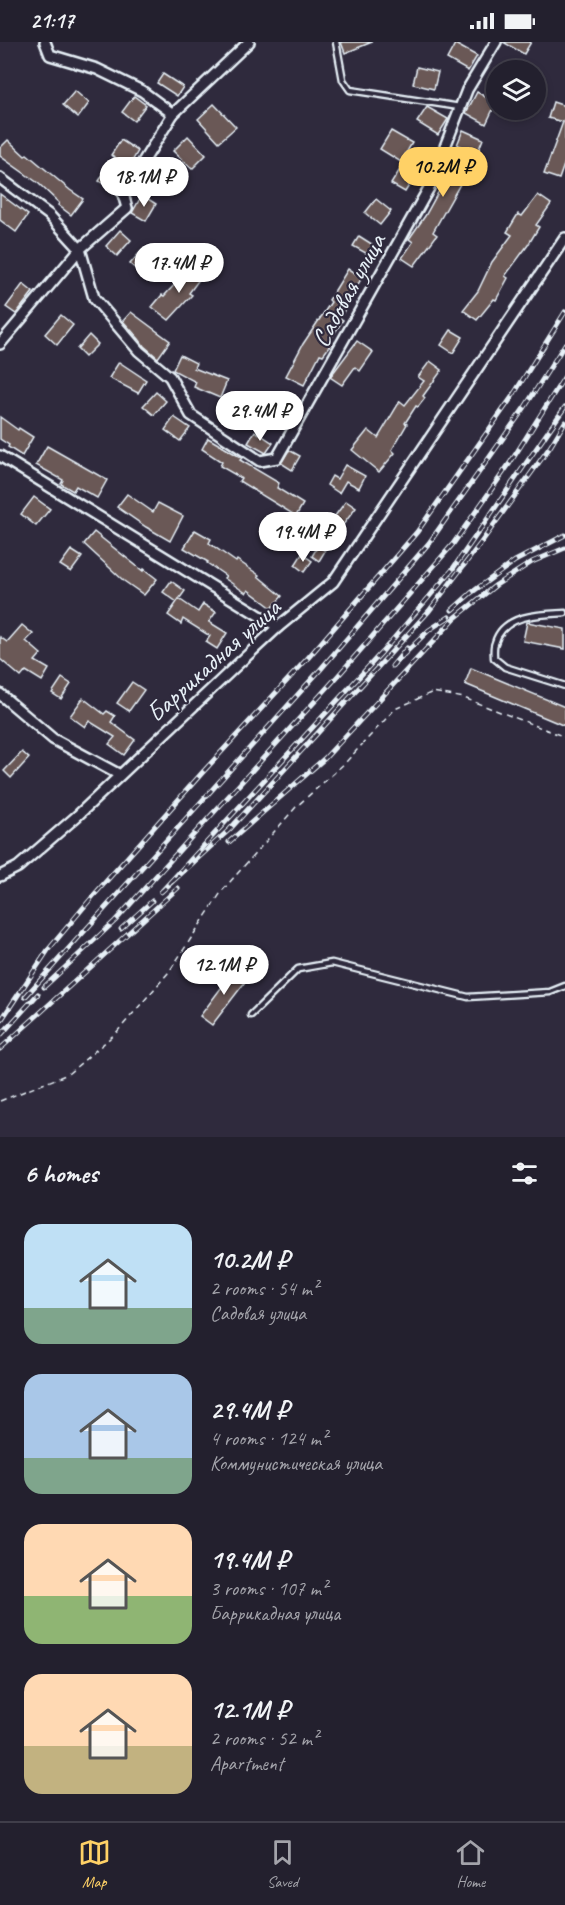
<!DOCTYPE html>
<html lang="en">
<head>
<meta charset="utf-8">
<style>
  body { margin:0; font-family:Caveat,sans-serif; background:#2b2836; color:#f1f3f6; height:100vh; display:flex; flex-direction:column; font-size:22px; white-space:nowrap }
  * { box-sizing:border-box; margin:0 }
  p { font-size:20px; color:#a3a3aa }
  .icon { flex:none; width:33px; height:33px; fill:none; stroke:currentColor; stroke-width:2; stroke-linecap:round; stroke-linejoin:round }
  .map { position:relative; height:1095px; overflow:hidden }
  .details { display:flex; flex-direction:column; background:#23202e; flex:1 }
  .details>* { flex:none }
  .controls { position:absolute; left:486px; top:18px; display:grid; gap:12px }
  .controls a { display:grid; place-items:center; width:60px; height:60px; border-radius:50%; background:#23202e; box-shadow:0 3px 9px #0003,0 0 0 2px #403e4a; font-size:30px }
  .price { position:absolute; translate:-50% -51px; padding:0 14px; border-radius:21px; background:#fff; color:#222; font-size:20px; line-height:39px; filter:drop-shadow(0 2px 3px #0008) }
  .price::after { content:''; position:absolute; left:50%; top:36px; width:18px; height:14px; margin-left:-9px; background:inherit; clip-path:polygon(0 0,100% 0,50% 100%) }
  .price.selected { background:#ffd166; color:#111 }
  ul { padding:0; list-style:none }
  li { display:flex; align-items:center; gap:18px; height:150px; padding:0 24px }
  li span { display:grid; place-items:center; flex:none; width:168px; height:120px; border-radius:18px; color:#555 }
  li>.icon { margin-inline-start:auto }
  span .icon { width:72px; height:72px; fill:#fffc; stroke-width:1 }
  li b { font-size:26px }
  h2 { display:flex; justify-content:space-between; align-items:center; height:72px; padding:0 24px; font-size:26px }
  .status { display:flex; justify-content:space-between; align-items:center; height:42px; padding:0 30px; background:#23202e; direction:ltr }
  .status svg { height:16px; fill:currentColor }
  .tabs { display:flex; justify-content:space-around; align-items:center; height:84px; border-top:2px solid #403e4a; background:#23202e; font-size:16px; color:#a3a3aa }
  .tabs a { display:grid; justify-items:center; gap:3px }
  .tabs .selected { color:#ffd166 }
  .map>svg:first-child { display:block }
  .building { fill:#6a5957; stroke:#e8f1f8; stroke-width:1.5 }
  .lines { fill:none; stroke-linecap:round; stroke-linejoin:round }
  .lane-casing { stroke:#e8f1f8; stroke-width:9 }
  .street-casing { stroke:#e8f1f8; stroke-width:14 }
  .path { stroke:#e8f1f8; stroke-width:1.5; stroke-dasharray:6 4.5; stroke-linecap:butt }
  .lane { stroke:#2f2a3d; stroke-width:4.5 }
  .street { stroke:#2f2a3d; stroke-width:9 }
  .rail-casing { stroke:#e8f1f8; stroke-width:5 }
  .rail { stroke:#2f2a3d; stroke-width:3; stroke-dasharray:9; stroke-linecap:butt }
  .labels { text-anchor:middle; stroke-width:4.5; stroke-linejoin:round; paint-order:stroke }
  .street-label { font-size:26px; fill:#e8f1f8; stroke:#2f2a3d }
</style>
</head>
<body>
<div class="status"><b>21:17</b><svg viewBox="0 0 49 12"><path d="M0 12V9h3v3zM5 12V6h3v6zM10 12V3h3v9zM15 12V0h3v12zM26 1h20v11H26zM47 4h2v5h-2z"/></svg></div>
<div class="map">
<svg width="565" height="1095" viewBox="0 0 565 1095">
  <rect width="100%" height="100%" fill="#2f2a3d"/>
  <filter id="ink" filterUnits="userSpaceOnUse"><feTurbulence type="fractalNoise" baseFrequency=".0167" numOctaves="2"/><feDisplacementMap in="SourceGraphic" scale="12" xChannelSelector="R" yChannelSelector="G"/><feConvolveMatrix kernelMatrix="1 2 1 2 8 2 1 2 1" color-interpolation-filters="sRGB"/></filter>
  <g filter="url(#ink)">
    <g class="building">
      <path d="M341,0h31l-27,11z"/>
      <path d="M503,0h28l-7,12z"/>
      <path d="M455,2l22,12 -9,15 -21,-12z"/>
      <path d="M417,25l21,5 -4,17 -21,-5z"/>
      <path d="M163,32l20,13 -6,9 -20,-13z"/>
      <path d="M75,49l14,12 -11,15 -15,-13z"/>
      <path d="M477,50l19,11 -10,21 -20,-11z"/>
      <path d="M134,54l12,9 -12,16 -12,-9z"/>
      <path d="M553,60l12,4v56l-6,17 -15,-5 19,-52 -15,-4z"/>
      <path d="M214,62l22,23 -17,15 -21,-23z"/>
      <path d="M427,65l21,12 -10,16 -21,-13z"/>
      <path d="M463,88l20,9 -6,15 -3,-2 -16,31 2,1 -27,48 4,3 -23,31 -12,-8 11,-16 -4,-3 16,-23 26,-47 -2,-1 11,-22 -3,-1z"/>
      <path d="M391,89l21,12 -11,19 -21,-13z"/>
      <path d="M188,94l18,19 -14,14 -19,-18z"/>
      <path d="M8,98l17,16 2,-2 43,36 13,9 -12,16 -13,-10 1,-2 -21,-20 -38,-27v-8z"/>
      <path d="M121,98l17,11 -23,40 -16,-10 16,-24 -4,-2z"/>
      <path d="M401,126l14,8 -10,16 -14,-8z"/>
      <path d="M0,152l28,21 -12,17 -16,-12z"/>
      <path d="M142,153l14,9 -10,17 -14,-8z"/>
      <path d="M538,153l13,9 -15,21 3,2 -11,18 -23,31 3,2 -12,22 -2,-1 -17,21 -14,-10 15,-19 14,-29 20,-27 -5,-3 11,-18 4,2z"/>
      <path d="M376,157l15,12 -11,14 -15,-12z"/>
      <path d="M120,188l11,10 -14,16 -11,-10z"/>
      <path d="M359,194l19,12 -5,9 -20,-11z"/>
      <path d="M143,207l14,12 -13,15 -14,-12z"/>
      <path d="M196,221l10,7 -17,23 3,2 -23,25 -17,-13 10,-12 2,1 13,-14 3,3z"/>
      <path d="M348,227l14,8 -22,41 3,2 -13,20 3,2 -10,13 -3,-1 -16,31 -18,-9 17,-32 28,-42 -2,-2z"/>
      <path d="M23,242l10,8 -17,22 -10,-7z"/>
      <path d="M131,270l39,29 -12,17 -14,-12 -5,-7 -16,-18z"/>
      <path d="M61,273l12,10 -16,20 -12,-11z"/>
      <path d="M451,288l12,7 -10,16 -12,-8z"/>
      <path d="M89,293l9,9 -13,13 -8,-8z"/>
      <path d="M357,299l16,11 -13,19 -5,-4 -13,18 -12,-8z"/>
      <path d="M180,313l16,8 -2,5 33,13 -7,17 -26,-11 2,-5 -23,-12z"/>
      <path d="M430,319l12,9 -19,26 2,2 -7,9 -2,-1 -11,17 2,1 -15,26 3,3 -16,19 -27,-22 16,-20 10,8 22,-37 5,4 19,-24 -6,-4z"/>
      <path d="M119,320l27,18 -8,13 -29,-15z"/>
      <path d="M156,350l10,9 -12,14 -11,-9z"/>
      <path d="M277,352l18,11 -10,17 -19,-11z"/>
      <path d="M0,375l18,13 1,-2 14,9 -11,19 -14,-9 1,-2 -9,-6z"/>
      <path d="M174,375l16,11 -10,13 -15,-11z"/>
      <path d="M255,389l18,12 -7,10 -18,-10z"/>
      <path d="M208,396l34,20 -2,2 39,23 -2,5 26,16 -7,12 -57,-35 2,-3 -21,-12 2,-4 -20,-13z"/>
      <path d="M47,404l60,34 -10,18 -21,-12 -3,5 -12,-7 2,-4 -27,-15z"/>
      <path d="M289,408l11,6 -8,14 -11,-7z"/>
      <path d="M345,423l20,11 -6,12 -13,-7 -7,12 -12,-8 5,-9 5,3z"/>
      <path d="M127,452l26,18 5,-9 25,13 -13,25 -24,-14 -29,-20z"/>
      <path d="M34,455l16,12 -14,17 -15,-12z"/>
      <path d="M346,459l10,7 -20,26 -11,-9 5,-7 2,2z"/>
      <path d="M195,488l16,9 -2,4 27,19 1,-2 22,15 -1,1 24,20 -10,12 -24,-18 -2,3 -22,-15 2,-2 -19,-13 1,-1 -24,-14z"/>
      <path d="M94,490l49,39 1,-2 13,10 -13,16 -20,-14 -40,-37z"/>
      <path d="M318,504l7,5 -6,10 -7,-5z"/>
      <path d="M71,508l11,7 -11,15 -11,-7z"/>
      <path d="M302,512l10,7 -8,11 -9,-7z"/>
      <path d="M171,539l14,10 -8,11 -14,-10z"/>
      <path d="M179,557l19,13 5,-8 13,8 -7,10 18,11 -10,16 -11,-7 4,-6 -27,-17 -2,5 -13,-9z"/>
      <path d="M527,580l38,7v20l-42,-8z"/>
      <path d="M22,583l11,9 -7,7 15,13 -6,7 14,8 -7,12 -16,-10 -5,6 -21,-18v-22l7,5z"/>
      <path d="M471,626l94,39v19l-100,-42z"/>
      <path d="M62,636l9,6 -10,15 -9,-6z"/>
      <path d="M132,640l12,8 -15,21 -12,-8z"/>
      <path d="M83,656l21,16 3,-3 8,5 -4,6 24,18 -11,15 -15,-11 6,-7 -26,-16 -4,6 -15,-11z"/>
      <path d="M22,710l7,6 -18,20 -7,-7z"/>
      <path d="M236,926l13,9 -37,48 -12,-9z"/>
    </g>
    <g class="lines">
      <g class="lane-casing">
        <g id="lane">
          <path d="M336,0l7,38 7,10 110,17"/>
          <path d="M565,571c-24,1 -62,1 -70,30 -2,4 -1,11 -1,15l11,9 60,19"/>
          <path d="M251,973l47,-46 34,-6 136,34 82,-5 15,-6"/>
        </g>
      </g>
      <g class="street-casing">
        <g id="street">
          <path d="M45,0l5,13 47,14 45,22 31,23"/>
          <path d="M0,136l49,37 31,34 14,49 45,53 31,26 21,38 69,46 17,-3 152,-270 38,-98 29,-48"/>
          <path d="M0,302l80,-95 47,-41 -4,-14 50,-80 76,-72"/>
          <path d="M0,414l278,171"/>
          <path d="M0,652l53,45 67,36"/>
          <path d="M0,834l18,-9 59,-51 161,-152 40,-37 55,-45 232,-344"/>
        </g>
      </g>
      <path class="path" d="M0,1059l68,-27 48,-41 53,-61 53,-81 74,-84 49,-44 50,-54 38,-17 31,6 101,39"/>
      <use href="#lane" class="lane"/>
      <use href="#street" class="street"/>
      <g class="rail-casing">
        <g id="rail">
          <path d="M565,365l-113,163 -70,82 -221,240 69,-63 199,-218 51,-67 70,-97 15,-25"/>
          <path d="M452,568l19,-17 44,-32 50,-26"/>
          <path d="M407,606l-15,18 37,-36 20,-13"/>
          <path d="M229,800l96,-84 130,-140 41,-33 36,-23 33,-14"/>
          <path d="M121,887l31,-28"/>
          <path d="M44,945l71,-66 222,-244 116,-133 57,-81 55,-87"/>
          <path d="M25,955l295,-327 109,-127 96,-136 40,-63"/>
          <path d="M0,980l48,-72 46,-55 108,-122 105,-114 110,-127 95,-135 53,-85"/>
          <path d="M0,994l38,-42"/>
          <path d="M0,1007l178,-161"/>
        </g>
      </g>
      <use href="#rail" class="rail"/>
    </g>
  </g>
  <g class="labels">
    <g class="street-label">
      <text transform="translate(348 248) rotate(-61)" y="9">Садовая улица</text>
      <text transform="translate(213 618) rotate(-42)" y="9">Баррикадная улица</text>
    </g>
  </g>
</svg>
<div class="controls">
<a><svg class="icon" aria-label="layers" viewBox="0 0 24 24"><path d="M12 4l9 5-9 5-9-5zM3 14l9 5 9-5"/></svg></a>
</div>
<b class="price selected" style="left:443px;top:156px">10.2M ₽</b>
<b class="price" style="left:144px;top:166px">18.1M ₽</b>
<b class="price" style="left:179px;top:252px">17.4M ₽</b>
<b class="price" style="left:260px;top:400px">29.4M ₽</b>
<b class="price" style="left:303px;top:521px">19.4M ₽</b>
<b class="price" style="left:224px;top:954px">12.1M ₽</b>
</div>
<section class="details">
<h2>6 homes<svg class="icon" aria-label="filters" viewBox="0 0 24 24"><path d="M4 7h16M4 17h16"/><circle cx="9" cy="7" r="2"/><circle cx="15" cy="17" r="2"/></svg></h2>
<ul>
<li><span style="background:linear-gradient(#bfe0f5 70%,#7fa58c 0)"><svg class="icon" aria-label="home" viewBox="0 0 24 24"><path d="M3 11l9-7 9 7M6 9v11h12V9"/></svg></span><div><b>10.2M ₽</b><p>2 rooms · 54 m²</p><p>Садовая улица</p></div></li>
<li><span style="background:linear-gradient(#a9c7e8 70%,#7fa58c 0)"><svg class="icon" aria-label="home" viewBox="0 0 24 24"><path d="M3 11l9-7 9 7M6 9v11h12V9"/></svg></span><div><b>29.4M ₽</b><p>4 rooms · 124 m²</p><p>Коммунистическая улица</p></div></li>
<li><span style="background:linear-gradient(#ffd9b3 60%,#8fb573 0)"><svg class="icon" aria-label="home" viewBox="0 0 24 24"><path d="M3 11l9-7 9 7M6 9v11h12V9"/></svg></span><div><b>19.4M ₽</b><p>3 rooms · 107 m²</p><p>Баррикадная улица</p></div></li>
<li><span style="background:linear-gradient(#ffd9b3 60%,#c2b280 0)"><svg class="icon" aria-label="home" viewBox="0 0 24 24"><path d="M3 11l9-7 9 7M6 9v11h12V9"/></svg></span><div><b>12.1M ₽</b><p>2 rooms · 52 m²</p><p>Apartment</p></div></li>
</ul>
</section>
<nav class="tabs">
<a class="selected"><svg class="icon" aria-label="map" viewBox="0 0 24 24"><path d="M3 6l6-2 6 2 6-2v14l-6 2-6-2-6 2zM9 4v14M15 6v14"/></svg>Map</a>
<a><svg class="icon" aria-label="saved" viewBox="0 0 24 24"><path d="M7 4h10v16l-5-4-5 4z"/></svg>Saved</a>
<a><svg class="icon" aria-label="home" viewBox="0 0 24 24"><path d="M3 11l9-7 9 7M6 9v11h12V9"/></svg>Home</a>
</nav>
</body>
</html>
